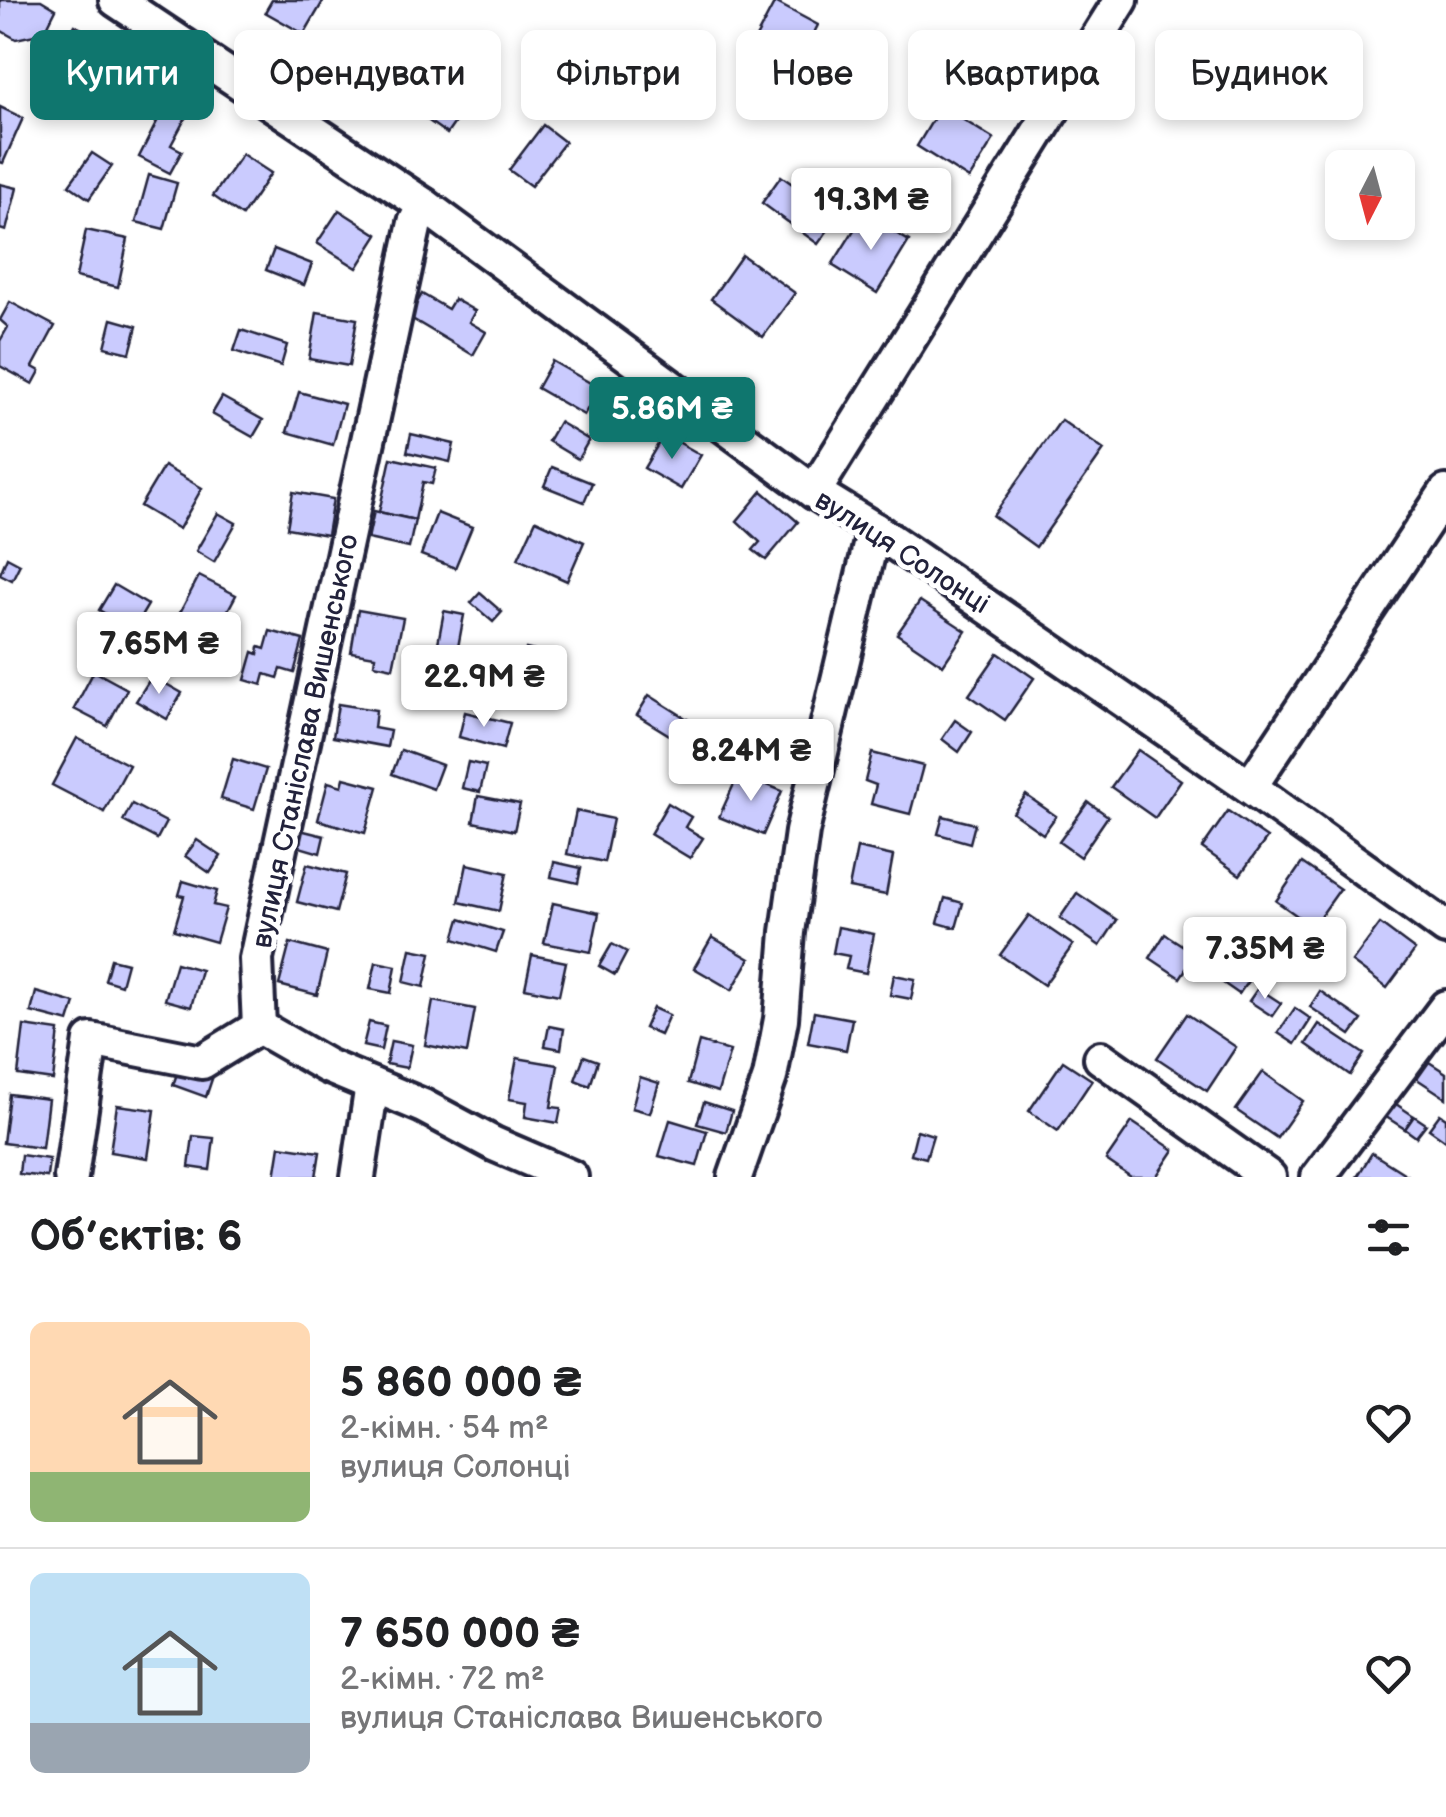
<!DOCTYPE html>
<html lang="uk">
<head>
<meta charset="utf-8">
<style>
  body { margin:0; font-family:"Balsamiq Sans",sans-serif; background:#f6f6f6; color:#202124; height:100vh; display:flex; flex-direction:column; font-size:38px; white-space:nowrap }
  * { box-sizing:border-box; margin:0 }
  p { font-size:32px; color:#757577 }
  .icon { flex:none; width:55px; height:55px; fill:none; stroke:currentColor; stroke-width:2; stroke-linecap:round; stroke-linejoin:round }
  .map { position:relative; height:1177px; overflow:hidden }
  .drawer { display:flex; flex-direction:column; background:#fff; flex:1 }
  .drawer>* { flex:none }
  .hud { position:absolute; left:30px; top:30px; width:1388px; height:90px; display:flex; gap:20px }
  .needle { width:65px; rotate:186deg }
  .fabs { position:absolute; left:1325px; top:150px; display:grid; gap:20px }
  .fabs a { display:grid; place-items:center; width:90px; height:90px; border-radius:15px; background:#fff; box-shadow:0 5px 15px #0003; font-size:50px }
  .price { position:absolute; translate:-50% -85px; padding:0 22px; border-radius:10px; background:#fff; color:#222; font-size:32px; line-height:65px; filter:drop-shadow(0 2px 5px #0008) }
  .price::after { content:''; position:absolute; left:50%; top:60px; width:30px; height:22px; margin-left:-15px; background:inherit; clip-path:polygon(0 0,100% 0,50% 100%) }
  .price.on { background:#0f766e; color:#fff }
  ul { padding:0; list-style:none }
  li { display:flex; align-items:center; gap:30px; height:250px; padding:0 30px }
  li+li { border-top:2px solid #e0e0e0 }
  li span { display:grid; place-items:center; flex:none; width:280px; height:200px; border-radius:15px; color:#555 }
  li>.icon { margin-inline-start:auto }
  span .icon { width:120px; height:120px; fill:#fffc; stroke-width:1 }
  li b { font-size:42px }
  h2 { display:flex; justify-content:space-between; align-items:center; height:120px; padding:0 30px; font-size:42px }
  .pill { padding:0 35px; border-radius:15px; background:#fff; box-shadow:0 5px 15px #0003; font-size:35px; line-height:90px }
  .pill.on { background:#0f766e; color:#fff }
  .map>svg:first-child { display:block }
  .building { fill:#cacbfe; stroke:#22223b; stroke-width:2.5 }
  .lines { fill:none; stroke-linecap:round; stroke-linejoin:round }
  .minor-casing { stroke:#22223b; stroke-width:40 }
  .minor { stroke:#fff; stroke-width:32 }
  .labels { text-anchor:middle; stroke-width:10; stroke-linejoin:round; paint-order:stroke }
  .street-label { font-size:28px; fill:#22223b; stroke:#fff }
</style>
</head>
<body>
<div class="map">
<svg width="1446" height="1177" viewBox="0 0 1446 1177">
  <rect width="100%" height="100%" fill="#fff"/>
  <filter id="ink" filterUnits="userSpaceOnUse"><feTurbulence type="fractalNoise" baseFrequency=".01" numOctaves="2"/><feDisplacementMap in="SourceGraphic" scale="20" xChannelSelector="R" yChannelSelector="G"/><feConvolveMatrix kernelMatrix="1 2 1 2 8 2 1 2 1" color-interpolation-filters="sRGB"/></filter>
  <g filter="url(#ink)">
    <g class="building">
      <path d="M0,0h41l15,9 -12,24 -28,6 -16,-9z"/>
      <path d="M272,0h52l-20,34 -39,-22z"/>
      <path d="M775,2l43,23 -24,47 -44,-23z"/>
      <path d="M75,25l38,23 -17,27 -12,-8 -11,18 -26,-16z"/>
      <path d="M455,77l21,15 -29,42 -21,-15z"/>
      <path d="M166,104l21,11 -16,30 11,6 -12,22 -31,-16z"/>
      <path d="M941,106l53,33 -25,40 -52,-33z"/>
      <path d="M0,107l23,11 -20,45 -3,-1z"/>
      <path d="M543,125l22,17 -34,44 -22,-16z"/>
      <path d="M92,153l20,13 -23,33 -20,-14z"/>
      <path d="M242,154l29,19 -29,43 -29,-20z"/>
      <path d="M149,175l28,8 -13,46 -28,-7z"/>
      <path d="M781,176l57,40 -20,28 -56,-41z"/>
      <path d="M0,184l17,4 -11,43 -6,-2z"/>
      <path d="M339,210l39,25 -21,33 -40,-25z"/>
      <path d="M864,214l45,27 -32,52 -45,-28z"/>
      <path d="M86,230l42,9 -10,48 -42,-10z"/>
      <path d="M274,249l38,15 -8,21 -38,-15z"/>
      <path d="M742,255l53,38 -32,44 -52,-38z"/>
      <path d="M422,294l26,15 6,-10 21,12 -6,11 17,10 -13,23 -64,-38z"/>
      <path d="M10,302l45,24 -22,41 7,4 -7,13 -33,-18v-25l8,-14 -8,-7z"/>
      <path d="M317,312l40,7 -8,47 -40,-7z"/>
      <path d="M112,319l25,7 -7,27 -25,-6z"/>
      <path d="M241,330l46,15 -6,21 -47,-15z"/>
      <path d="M552,361l47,27 -15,27 -47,-27z"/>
      <path d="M299,392l45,12 -11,41 -46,-13z"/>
      <path d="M222,397l41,23 -10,17 -41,-23z"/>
      <path d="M1061,420l43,30 -68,97 -43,-31z"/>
      <path d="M559,422l30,18 -11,19 -30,-18z"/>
      <path d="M411,434l43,10 -4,18 -43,-10z"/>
      <path d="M664,434l37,21 -20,34 -37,-21z"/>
      <path d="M391,458l45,10 -4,16 -9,-2 -8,38 -36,-8z"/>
      <path d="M164,466l38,22 -23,41 -39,-23z"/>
      <path d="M552,467l40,16 -8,19 -40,-16z"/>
      <path d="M762,491l36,31 -32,38 -13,-10 7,-8 -23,-21z"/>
      <path d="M293,492l40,7 -6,36 -40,-7z"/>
      <path d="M374,511l41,9 -6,28 -41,-9z"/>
      <path d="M218,513l18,10 -22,39 -18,-11z"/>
      <path d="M437,513l35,14 -17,41 -34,-13z"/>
      <path d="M536,520l48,22 -17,39 -49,-22z"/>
      <path d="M7,557l13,7 -8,16 -12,-6z"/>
      <path d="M199,576l37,19 -15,28 -19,-10 -13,26 -18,-9z"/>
      <path d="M114,585l34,20 -15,25 -34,-20z"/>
      <path d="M480,593l22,19 -9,10 -22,-19z"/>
      <path d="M920,601l46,30 -23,34 -46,-31z"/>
      <path d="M358,610l45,8 -10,50 -19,-4 1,-8 -24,-4z"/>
      <path d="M444,611l20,4 -8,43 -20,-4z"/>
      <path d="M270,631l33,9 -9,33 -13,-4 -3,9 -13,-4 -3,11 -17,-5 8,-28 5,2 1,-7 6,2z"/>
      <path d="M526,649l21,5 -10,42 -21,-5z"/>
      <path d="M998,653l36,25 -29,42 -36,-25z"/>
      <path d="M94,671l33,18 -20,37 -33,-17z"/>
      <path d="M152,676l30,17 -15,26 -31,-18z"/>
      <path d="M649,695l73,46 -12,19 -73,-45z"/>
      <path d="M338,704l38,6 -2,18 16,3 -3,16 -54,-10z"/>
      <path d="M465,712l45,11 -7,26 -44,-12z"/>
      <path d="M955,720l17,12 -13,20 -17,-13z"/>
      <path d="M77,738l52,27 -25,47 -52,-27z"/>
      <path d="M401,750l41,15 -9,24 -41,-15z"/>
      <path d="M1138,750l43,30 -26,38 -44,-31z"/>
      <path d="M872,753l51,13 -13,48 -39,-10 5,-19 -11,-4z"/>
      <path d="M233,759l33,10 -12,40 -33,-10z"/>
      <path d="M468,762l18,4 -6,26 -18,-4z"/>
      <path d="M739,773l43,18 -19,44 -44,-18z"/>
      <path d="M344,778l34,9 -13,46 -47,-13 10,-38 14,4z"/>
      <path d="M1026,795l30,21 -13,18 -30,-21z"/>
      <path d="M478,796l42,8 -6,27 -41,-9z"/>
      <path d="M1088,802l20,14 -28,41 -21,-15z"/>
      <path d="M668,803l23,14 -6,10 18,11 -13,20 -40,-24z"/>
      <path d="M132,804l34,18 -9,17 -34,-18z"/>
      <path d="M576,811l37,8 -9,43 -37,-8z"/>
      <path d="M1228,811l39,27 -27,37 -38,-27z"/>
      <path d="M943,816l32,8 -5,19 -32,-9z"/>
      <path d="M300,830l24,6 -4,17 -24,-7z"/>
      <path d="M197,840l24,16 -11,17 -25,-17z"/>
      <path d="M857,848l36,8 -7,39 -37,-7z"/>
      <path d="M554,862l27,6 -3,15 -27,-6z"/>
      <path d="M1302,863l38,26 -27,38 -37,-26z"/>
      <path d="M307,864l39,10 -10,38 -39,-10z"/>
      <path d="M467,864l40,9 -8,38 -40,-9z"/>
      <path d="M183,881l34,10 -4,14 13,3 -10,34 -42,-12 10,-34 -5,-1z"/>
      <path d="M1077,893l40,27 -17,26 -40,-28z"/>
      <path d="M945,898l18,5 -7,25 -18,-5z"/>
      <path d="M553,903l46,10 -8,39 -47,-9z"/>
      <path d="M1029,915l44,30 -29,40 -44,-30z"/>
      <path d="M460,919l43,13 -7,20 -42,-13z"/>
      <path d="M1380,924l35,26 -28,38 -35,-26z"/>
      <path d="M838,927l36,7 -8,39 -20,-4 3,-13 -16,-3z"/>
      <path d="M1165,934l31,20 -16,24 -30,-20z"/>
      <path d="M712,937l38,22 -18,31 -38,-22z"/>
      <path d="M290,943l37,10 -10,42 -38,-10z"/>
      <path d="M612,944l15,8 -12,23 -16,-9z"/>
      <path d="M411,949l20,4 -7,34 -20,-5z"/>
      <path d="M532,955l34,7 -7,33 -34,-7z"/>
      <path d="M111,959l16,4 -6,22 -16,-5z"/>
      <path d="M376,962l20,4 -5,27 -21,-4z"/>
      <path d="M176,963l25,7 -10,37 -26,-7z"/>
      <path d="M1224,966l24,15 -9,13 -23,-16z"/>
      <path d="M894,975l21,4 -4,20 -21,-4z"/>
      <path d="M1258,988l23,15 -9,13 -23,-15z"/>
      <path d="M1320,991l42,29 -11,15 -41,-28z"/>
      <path d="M36,992l39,11 -6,19 -38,-10z"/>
      <path d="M433,1001l42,8 -8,44 -42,-8z"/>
      <path d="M653,1008l16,7 -9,20 -16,-7z"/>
      <path d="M1295,1008l16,11 -16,25 -17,-11z"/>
      <path d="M814,1012l38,7 -6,31 -38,-7z"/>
      <path d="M1187,1014l49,33 -29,44 -50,-33z"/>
      <path d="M369,1022l17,4 -5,24 -18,-4z"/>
      <path d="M1319,1024l45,30 -14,21 -44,-31z"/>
      <path d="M24,1026l35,5 -6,49 -35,-5z"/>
      <path d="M549,1026l15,3 -3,20 -16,-3z"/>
      <path d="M391,1041l21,4 -5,23 -21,-4z"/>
      <path d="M699,1042l31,9 -12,41 -30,-9z"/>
      <path d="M584,1056l14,5 -8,25 -15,-6z"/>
      <path d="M517,1058l41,7 -7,42 10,1 -3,15 -33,-6 2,-15 -18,-3z"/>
      <path d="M1063,1061l29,19 -34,51 -29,-20z"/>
      <path d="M1429,1062l17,11v25l-29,-19z"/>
      <path d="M180,1065l33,11 -7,21 -33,-12z"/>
      <path d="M1263,1072l40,29 -26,37 -41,-28z"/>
      <path d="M640,1077l19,6 -9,30 -18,-5z"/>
      <path d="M9,1094l39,5 -6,49 -39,-5z"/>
      <path d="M704,1102l28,9 -6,21 -29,-8z"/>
      <path d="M1393,1102l21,14 -9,13 -22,-14z"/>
      <path d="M117,1105l38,5 -7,48 -38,-6z"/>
      <path d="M1440,1114l6,4v23l-17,-12z"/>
      <path d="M1414,1116l12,8 -10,13 -11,-8z"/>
      <path d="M670,1120l37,11 -10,35 -38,-10z"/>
      <path d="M1132,1122l42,28 -18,27h-25l-25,-17z"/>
      <path d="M917,1130l16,5 -7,23 -15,-4z"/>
      <path d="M193,1136l21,2 -4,32 -21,-3z"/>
      <path d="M280,1146l40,6 -4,25h-41z"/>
      <path d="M1372,1153l38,24h-53z"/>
      <path d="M21,1155l28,4 -2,18 -28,-3z"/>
    </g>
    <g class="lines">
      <g class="minor-casing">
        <g id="minor">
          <path d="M116,0l308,205 390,287 60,37 376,258 196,141"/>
          <path d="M814,492l307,-492"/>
          <path d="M1250,787l196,-295"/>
          <path d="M259,1027l68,39 96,40 71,38 77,33"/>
          <path d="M1101,1058l168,119"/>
          <path d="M71,1177l20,-137 111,22 57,-35 -3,-68 159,-736 9,-18"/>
          <path d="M358,1177l14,-92"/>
          <path d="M735,1177l35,-100 11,-58 7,-87 14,-100 72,-303"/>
          <path d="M1318,1177l128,-170"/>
        </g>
      </g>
      <use href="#minor" class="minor"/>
    </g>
  </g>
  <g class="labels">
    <g class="street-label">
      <text transform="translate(903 551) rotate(33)" y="10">вулиця Солонці</text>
      <text transform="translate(304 741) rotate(-78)" y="10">вулиця Станіслава Вишенського</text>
    </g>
  </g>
</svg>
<div class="fabs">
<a><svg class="needle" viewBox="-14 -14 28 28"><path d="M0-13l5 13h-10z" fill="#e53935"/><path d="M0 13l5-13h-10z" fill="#757577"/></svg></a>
</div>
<b class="price" style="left:871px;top:253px">19.3M ₴</b>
<b class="price on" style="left:672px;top:462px">5.86M ₴</b>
<b class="price" style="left:159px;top:697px">7.65M ₴</b>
<b class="price" style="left:484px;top:730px">22.9M ₴</b>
<b class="price" style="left:751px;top:804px">8.24M ₴</b>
<b class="price" style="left:1265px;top:1002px">7.35M ₴</b>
<div class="hud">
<a class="pill on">Купити</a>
<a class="pill">Орендувати</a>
<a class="pill">Фільтри</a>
<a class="pill">Нове</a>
<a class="pill">Квартира</a>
<a class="pill">Будинок</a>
</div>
</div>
<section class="drawer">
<h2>Об’єктів: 6<svg class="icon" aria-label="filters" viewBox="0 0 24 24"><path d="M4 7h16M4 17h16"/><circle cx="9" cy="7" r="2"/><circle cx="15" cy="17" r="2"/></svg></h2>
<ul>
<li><span style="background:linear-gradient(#ffd9b3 75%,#8fb573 0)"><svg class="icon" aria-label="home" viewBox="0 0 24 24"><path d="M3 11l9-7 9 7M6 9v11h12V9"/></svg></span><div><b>5 860 000 ₴</b><p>2-кімн. · 54 m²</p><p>вулиця Солонці</p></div><svg class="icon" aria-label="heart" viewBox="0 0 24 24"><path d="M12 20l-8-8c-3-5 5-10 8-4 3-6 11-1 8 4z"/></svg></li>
<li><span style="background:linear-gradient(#bfe0f5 75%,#9aa5b1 0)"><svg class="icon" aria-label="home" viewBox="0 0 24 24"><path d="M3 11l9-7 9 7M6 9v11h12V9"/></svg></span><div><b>7 650 000 ₴</b><p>2-кімн. · 72 m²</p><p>вулиця Станіслава Вишенського</p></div><svg class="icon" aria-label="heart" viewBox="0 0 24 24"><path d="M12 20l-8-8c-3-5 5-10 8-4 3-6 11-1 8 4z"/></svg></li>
</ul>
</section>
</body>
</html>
